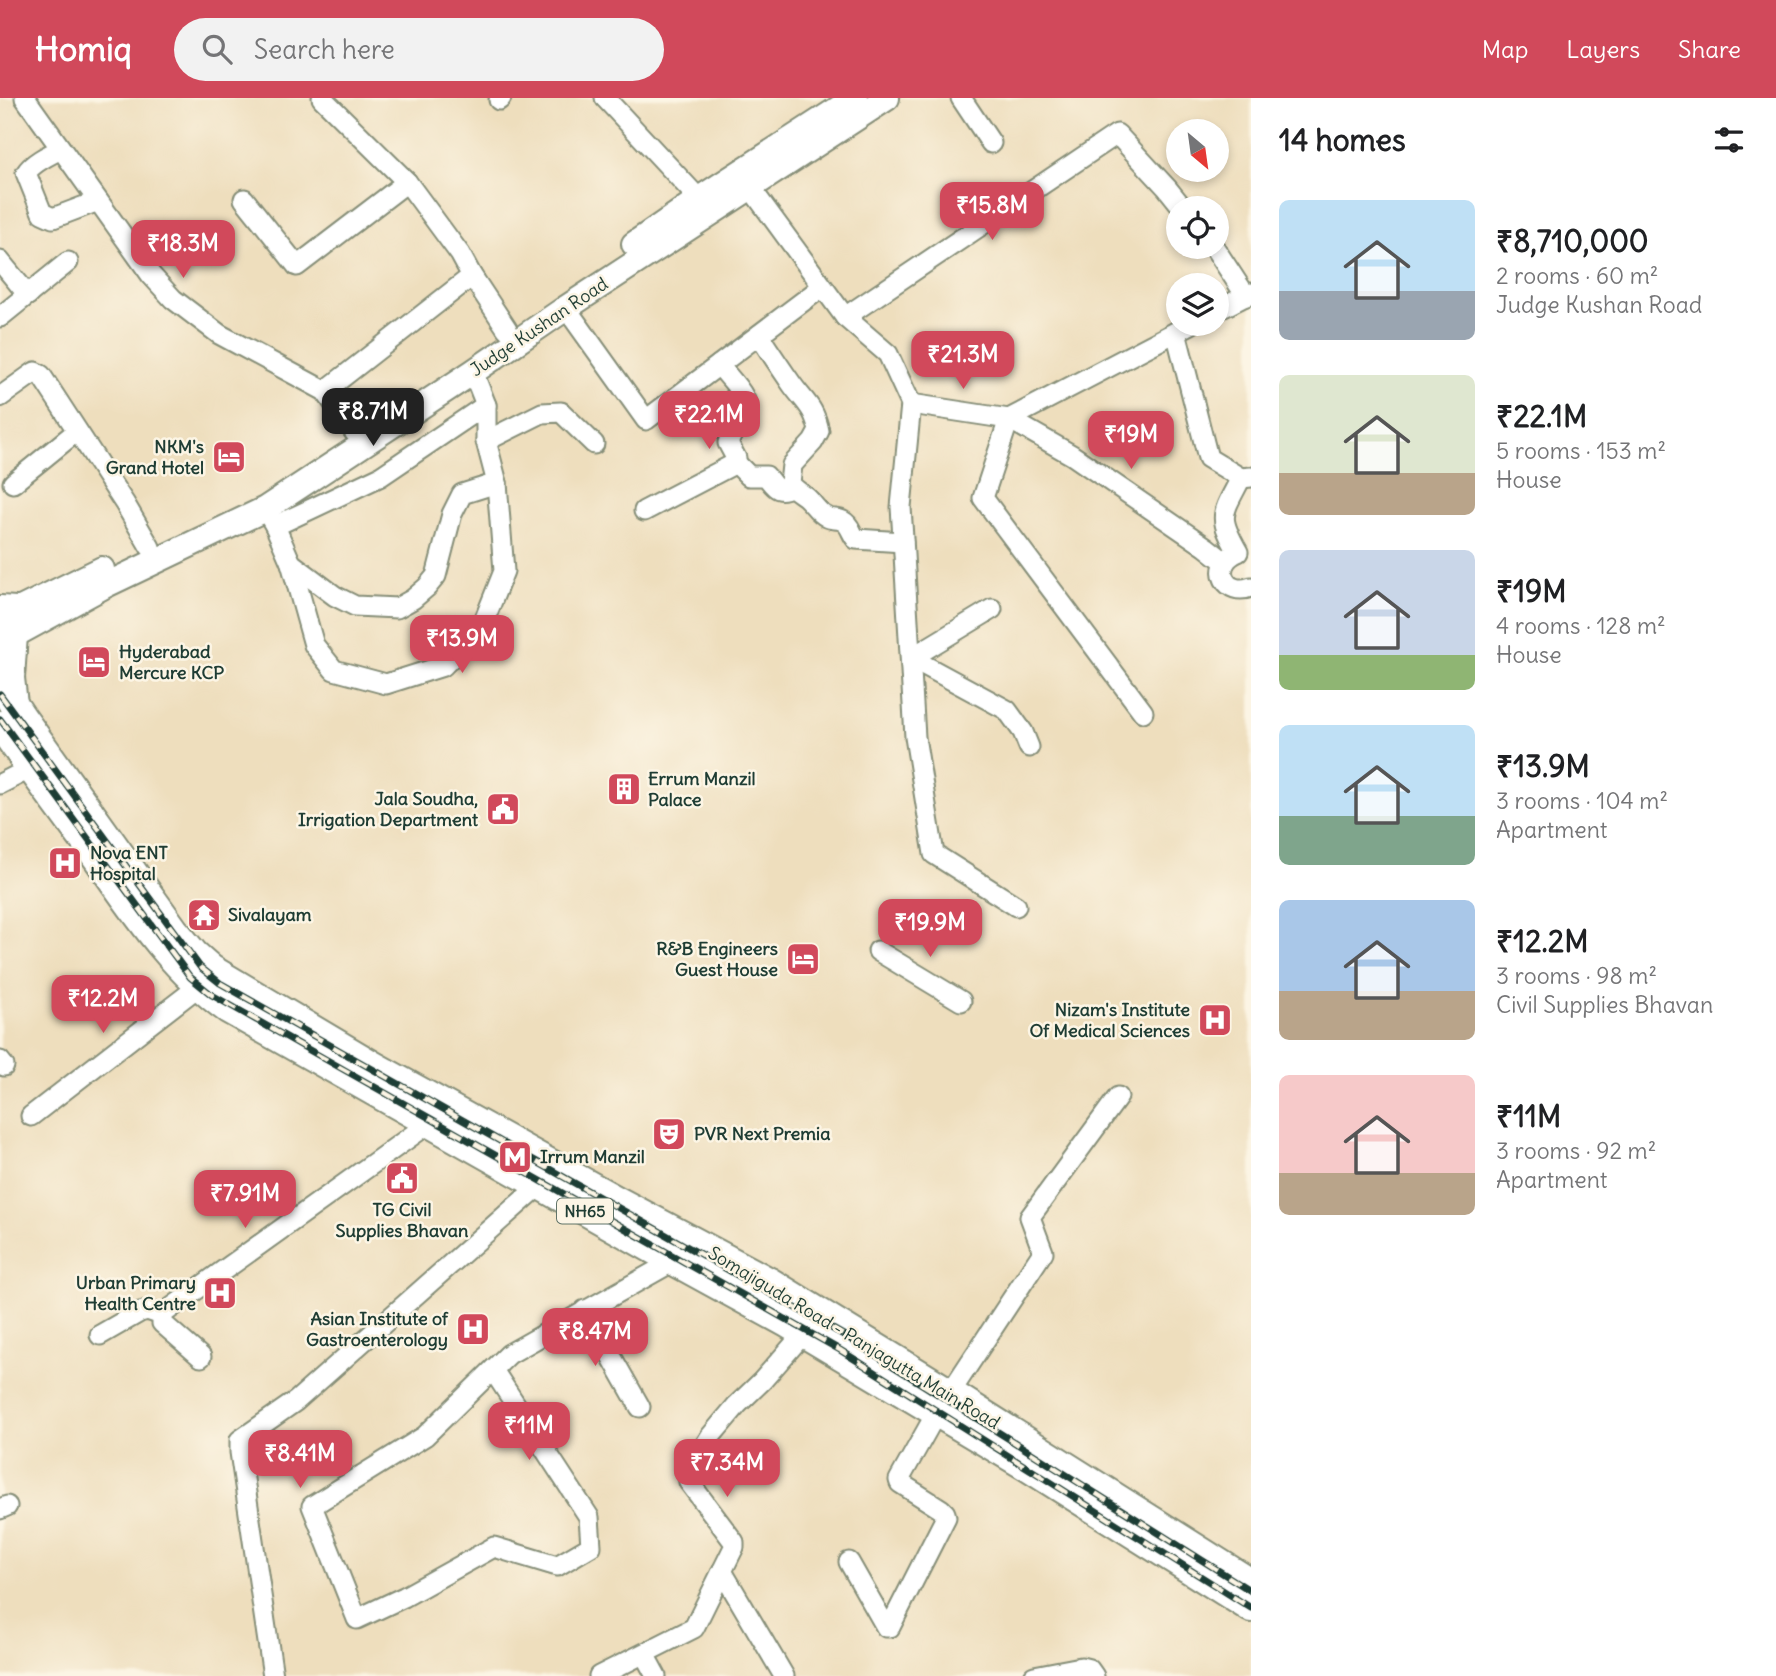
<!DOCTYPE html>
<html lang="en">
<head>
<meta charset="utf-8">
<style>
  body { margin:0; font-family:Delius,sans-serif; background:#f2f2f2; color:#202124; height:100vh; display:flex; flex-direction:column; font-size:26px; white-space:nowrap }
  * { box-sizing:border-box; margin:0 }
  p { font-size:23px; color:#757577 }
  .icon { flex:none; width:38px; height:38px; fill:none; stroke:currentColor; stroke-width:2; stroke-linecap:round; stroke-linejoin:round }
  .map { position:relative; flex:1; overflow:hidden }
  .details { display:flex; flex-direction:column; background:#fff; width:525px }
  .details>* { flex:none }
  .needle { width:46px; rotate:151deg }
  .fabs { position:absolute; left:1166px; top:21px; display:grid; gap:14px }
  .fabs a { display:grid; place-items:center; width:63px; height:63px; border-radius:50%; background:#fff; box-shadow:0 4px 10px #0003; font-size:35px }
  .price { position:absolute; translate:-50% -60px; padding:0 16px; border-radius:14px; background:#d1495b; color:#fff; font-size:23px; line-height:46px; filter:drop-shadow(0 2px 4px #0008) }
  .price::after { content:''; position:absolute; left:50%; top:42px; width:21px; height:16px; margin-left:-10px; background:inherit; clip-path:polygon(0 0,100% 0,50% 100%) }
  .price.on { background:#222; color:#fff }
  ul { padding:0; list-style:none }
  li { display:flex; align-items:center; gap:21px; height:175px; padding:0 28px }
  li span { display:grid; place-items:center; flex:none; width:196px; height:140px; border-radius:10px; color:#555 }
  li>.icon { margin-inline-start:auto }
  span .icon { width:84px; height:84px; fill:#fffc; stroke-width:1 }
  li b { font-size:30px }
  h2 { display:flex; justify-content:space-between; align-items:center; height:84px; padding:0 28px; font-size:30px }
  header { display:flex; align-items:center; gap:42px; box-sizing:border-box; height:98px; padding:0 35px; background:#d1495b; color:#fff }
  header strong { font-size:33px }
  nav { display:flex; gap:38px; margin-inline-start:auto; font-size:24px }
  .search { width:490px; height:63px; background:#f2f2f2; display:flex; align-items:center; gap:18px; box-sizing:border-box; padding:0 24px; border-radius:38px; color:#757577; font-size:26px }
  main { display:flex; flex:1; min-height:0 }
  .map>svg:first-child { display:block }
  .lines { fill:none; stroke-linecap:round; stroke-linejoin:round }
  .minor-casing { stroke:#868e78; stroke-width:23 }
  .major-casing { stroke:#868e78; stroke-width:28 }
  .highway-casing { stroke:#868e78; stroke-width:32 }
  .minor { stroke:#fff; stroke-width:19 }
  .major { stroke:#fff; stroke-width:24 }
  .highway { stroke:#fff; stroke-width:28 }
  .rail-casing { stroke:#1f3d34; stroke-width:7 }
  .rail { stroke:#fcf5e5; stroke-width:4.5; stroke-dasharray:13; stroke-linecap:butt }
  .labels { text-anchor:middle; stroke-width:5; stroke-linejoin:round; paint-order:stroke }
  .shield { fill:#fcf5e5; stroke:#617469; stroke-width:2 }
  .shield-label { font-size:16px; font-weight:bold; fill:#1f3d34 }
  .street-label { font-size:18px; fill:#1f3d34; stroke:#fcf5e5 }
  .poi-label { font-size:18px; font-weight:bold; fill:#1f3d34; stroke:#fcf5e5; text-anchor:end }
</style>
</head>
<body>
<header>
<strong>Homiq</strong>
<div class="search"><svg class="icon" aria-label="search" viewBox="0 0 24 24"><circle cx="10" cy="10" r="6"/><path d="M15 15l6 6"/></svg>Search here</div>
<nav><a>Map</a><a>Layers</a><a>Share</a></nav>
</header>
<main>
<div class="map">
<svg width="1251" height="1578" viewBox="0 0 1251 1578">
  <rect width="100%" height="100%" fill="#fcf5e5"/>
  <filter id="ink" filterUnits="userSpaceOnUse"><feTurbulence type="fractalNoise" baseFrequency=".0143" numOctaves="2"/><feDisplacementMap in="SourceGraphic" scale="14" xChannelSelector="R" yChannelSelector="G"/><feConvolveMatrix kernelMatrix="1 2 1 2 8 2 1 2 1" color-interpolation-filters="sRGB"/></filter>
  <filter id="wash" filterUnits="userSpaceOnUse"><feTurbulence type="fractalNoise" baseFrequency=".00686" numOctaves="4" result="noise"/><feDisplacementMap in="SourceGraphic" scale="28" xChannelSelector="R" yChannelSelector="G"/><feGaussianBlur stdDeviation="1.57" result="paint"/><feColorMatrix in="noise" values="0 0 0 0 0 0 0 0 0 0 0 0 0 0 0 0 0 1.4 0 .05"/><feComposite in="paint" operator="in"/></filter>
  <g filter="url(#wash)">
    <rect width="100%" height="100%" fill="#eedebd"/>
  </g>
  <g filter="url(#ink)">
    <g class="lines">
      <g class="minor-casing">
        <g id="minor">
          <path d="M25,0l126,177 22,24 46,35 106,57 30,42"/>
          <path d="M322,0l85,84 53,72 12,22 35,53"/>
          <path d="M605,0l94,101"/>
          <path d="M961,0l30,45"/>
          <path d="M499,2l2,-2"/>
          <path d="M61,51c-12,6 -28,13 -35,24l16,40 11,5 45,-17"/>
          <path d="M750,89l95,130 43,37 23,50 -10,103 2,31 12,199 19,117 82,52"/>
          <path d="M244,101l53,67 110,-84"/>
          <path d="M1214,149l32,49"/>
          <path d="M0,163l28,34"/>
          <path d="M566,210l80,112 176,-133"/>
          <path d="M1216,213l35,-18"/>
          <path d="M0,219l68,-55"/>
          <path d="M845,219l272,-183 50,54 16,20"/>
          <path d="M1176,234l32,126 33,20 10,-1"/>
          <path d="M759,237c10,16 21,32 32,48 13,19 23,23 28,48l-6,11 -21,23 -2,18c4,7 10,9 16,14 8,7 12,16 21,20 5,3 11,1 16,4 8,4 8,13 13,18l47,3"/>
          <path d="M325,293l147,-115"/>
          <path d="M0,299l35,-25 6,3 84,129 25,43"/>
          <path d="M911,306l98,15 63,36 134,92 19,15"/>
          <path d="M486,343l56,-28 19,-1 33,32"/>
          <path d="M736,365l13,13h17c9,11 11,18 26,10"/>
          <path d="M13,385l64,-52"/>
          <path d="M265,411l10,17 16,37 23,82 20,25 52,14 57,-18 39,-40 22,-55 -7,-88 -11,-42v-36l-13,-33"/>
          <path d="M644,413l92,-48v-5l-8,-15c3,-9 10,-16 16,-25 11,-18 -14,-38 -25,-53"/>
          <path d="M275,428l106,-50 105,-71"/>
          <path d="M1238,454c-21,-37 -16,-37 3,-74"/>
          <path d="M1234,456c-23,14 -8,43 17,33"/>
          <path d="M291,465l44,33 20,10 42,2 16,-9 14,-12 9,-11 16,-62 10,-20 35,-11"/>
          <path d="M992,511l-81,49 96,52 16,22 6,15"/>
          <path d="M1143,614l-160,-214 26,-79 182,-95"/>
          <path d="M0,686l31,-16"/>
          <path d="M878,853l83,50"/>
          <path d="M0,963l4,5"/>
          <path d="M31,1018l168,-130"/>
          <path d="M585,1212l55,97"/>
          <path d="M100,1237l40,-23 7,-2 15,5"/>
          <path d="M201,1259l-39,-34 2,-10 267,-191"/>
          <path d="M493,1272l96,147 2,29 -34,20 -63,-19 -90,50 -47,22 -45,-113 113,-70 84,-82 165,-93"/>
          <path d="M950,1295l93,-141 -13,-35 88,-120"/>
          <path d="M0,1411l7,-3"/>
          <path d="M849,1464l37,65h4l56,-110 -1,-4 -4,-4 -41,-26 -1,-3 38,-68"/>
          <path d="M722,1473l62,105"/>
          <path d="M644,1556l12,22"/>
          <path d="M273,1578l-33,-224v-12l56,-39 244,-216"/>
          <path d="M599,1578l95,-48 40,-81v-5l-45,-60 -1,-10 22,-35 27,-32 25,-24 42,-48"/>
          <path d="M1034,1578l47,-9 8,2 5,7"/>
        </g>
      </g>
      <g class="major-casing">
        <g id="major">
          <path d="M634,146l65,-45 156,-101"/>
          <path d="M0,521l102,-50"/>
          <path d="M0,545l106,-58 159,-76 208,-137 93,-64 321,-210"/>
        </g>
      </g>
      <g class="highway-casing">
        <g id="highway">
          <path d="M0,512l16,1"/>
          <path d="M0,586l21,32 153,214 20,24 17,15 163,97 242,134 152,81 182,112 301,190"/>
          <path d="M13,606l-3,-26 3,-43"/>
          <path d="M0,627c31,44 63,87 95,130 39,55 77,114 133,154l446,252 113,62 239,143 225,142"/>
        </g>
      </g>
      <use href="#minor" class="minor"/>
      <use href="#major" class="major"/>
      <use href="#highway" class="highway"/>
      <g class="rail-casing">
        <g id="rail">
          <path d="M0,596l200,273 20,16 627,354 404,254"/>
          <path d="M0,621l190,258 22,18 628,355 411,258"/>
        </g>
      </g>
      <use href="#rail" class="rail"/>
    </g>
  </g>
  <defs>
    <g id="hotel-square" transform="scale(1.75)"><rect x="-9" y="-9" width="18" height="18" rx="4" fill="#d1495b" stroke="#fcf5e5"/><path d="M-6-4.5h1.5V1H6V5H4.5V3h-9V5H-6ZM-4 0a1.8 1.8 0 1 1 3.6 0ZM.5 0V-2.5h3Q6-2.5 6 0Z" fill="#fff"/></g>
    <g id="building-square" transform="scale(1.75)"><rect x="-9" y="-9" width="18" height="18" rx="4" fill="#d1495b" stroke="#fcf5e5"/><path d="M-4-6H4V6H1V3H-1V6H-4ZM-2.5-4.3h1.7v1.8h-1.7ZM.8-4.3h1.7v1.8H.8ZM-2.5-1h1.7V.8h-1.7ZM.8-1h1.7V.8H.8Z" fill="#fff"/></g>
    <g id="civic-square" transform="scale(1.75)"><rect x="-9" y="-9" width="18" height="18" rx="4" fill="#d1495b" stroke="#fcf5e5"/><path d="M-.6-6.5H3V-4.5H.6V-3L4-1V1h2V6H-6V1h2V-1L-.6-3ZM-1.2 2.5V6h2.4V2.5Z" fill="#fff"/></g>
    <g id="hospital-square" transform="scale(1.75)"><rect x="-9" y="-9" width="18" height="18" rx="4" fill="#d1495b" stroke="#fcf5e5"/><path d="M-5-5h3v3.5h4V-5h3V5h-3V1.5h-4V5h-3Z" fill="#fff"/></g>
    <g id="temple-square" transform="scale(1.75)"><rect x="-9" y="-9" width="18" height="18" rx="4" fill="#d1495b" stroke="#fcf5e5"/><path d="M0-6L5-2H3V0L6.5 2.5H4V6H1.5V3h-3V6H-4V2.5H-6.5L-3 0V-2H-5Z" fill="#fff"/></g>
    <g id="theatre-square" transform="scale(1.75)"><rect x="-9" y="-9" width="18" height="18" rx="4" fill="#d1495b" stroke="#fcf5e5"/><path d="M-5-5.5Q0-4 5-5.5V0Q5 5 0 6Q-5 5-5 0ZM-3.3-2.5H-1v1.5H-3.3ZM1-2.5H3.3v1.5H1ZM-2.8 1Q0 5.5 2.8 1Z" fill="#fff"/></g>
    <g id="metro-square" transform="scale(1.75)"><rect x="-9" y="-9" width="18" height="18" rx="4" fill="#d1495b" stroke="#fcf5e5"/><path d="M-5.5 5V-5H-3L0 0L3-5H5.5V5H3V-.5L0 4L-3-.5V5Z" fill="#fff"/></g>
  </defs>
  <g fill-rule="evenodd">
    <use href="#hotel-square" x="229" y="359"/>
    <use href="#hotel-square" x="94" y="564"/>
    <use href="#building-square" x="624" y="691"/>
    <use href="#civic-square" x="503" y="711"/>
    <use href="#hospital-square" x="65" y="765"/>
    <use href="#temple-square" x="204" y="817"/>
    <use href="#hotel-square" x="803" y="861"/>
    <use href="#hospital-square" x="1215" y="922"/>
    <use href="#theatre-square" x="669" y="1036"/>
    <use href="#metro-square" x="515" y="1059"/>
    <use href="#civic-square" x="402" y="1080"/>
    <use href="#hospital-square" x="220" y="1195"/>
    <use href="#hospital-square" x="473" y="1231"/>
  </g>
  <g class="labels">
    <rect class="shield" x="557" y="1100.5" width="56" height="25" rx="5"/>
    <g class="shield-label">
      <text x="585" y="1119">NH65</text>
    </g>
    <g class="street-label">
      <text transform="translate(539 229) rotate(-34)" y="6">Judge Kushan Road</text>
      <text transform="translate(854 1240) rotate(31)" y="6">Somajiguda Road - Panjagutta Main Road</text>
    </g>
    <g class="poi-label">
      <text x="204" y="355">NKM's<tspan x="204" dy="21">Grand Hotel</tspan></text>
      <text x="119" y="560" text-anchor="start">Hyderabad<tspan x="119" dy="21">Mercure KCP</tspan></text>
      <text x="648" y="687" text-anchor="start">Errum Manzil<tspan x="648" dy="21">Palace</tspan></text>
      <text x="478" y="707">Jala Soudha,<tspan x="478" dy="21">Irrigation Department</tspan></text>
      <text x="90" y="761" text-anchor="start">Nova ENT<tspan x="90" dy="21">Hospital</tspan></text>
      <text x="228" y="823" text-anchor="start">Sivalayam</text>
      <text x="778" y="857">R&amp;B Engineers<tspan x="778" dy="21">Guest House</tspan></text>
      <text x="1190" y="918">Nizam's Institute<tspan x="1190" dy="21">Of Medical Sciences</tspan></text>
      <text x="694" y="1042" text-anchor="start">PVR Next Premia</text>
      <text x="540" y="1065" text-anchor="start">Irrum Manzil</text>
      <text x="402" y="1118" text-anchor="middle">TG Civil<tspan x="402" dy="21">Supplies Bhavan</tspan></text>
      <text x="196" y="1191">Urban Primary<tspan x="196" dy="21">Health Centre</tspan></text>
      <text x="448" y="1227">Asian Institute of<tspan x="448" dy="21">Gastroenterology</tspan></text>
    </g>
  </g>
</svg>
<div class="fabs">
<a><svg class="needle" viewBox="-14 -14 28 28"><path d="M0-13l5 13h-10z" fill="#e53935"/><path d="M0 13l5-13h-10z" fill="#757577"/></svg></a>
<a><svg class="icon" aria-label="locate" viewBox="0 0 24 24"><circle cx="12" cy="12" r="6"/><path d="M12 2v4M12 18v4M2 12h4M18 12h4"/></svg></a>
<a><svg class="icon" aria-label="layers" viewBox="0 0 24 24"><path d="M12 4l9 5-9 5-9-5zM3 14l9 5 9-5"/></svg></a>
</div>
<b class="price" style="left:992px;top:144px">₹15.8M</b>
<b class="price" style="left:183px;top:182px">₹18.3M</b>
<b class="price" style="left:963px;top:293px">₹21.3M</b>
<b class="price on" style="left:373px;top:350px">₹8.71M</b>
<b class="price" style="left:709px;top:353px">₹22.1M</b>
<b class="price" style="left:1131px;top:373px">₹19M</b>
<b class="price" style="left:462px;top:577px">₹13.9M</b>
<b class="price" style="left:930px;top:861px">₹19.9M</b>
<b class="price" style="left:103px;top:937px">₹12.2M</b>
<b class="price" style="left:245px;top:1132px">₹7.91M</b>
<b class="price" style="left:595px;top:1270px">₹8.47M</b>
<b class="price" style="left:529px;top:1364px">₹11M</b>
<b class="price" style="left:300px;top:1392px">₹8.41M</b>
<b class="price" style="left:727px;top:1401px">₹7.34M</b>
</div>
<section class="details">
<h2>14 homes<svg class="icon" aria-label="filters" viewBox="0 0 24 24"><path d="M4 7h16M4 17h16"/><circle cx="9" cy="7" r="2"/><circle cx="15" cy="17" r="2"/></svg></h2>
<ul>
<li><span style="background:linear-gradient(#bfe0f5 65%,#9aa5b1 0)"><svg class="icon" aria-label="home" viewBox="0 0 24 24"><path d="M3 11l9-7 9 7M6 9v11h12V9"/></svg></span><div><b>₹8,710,000</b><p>2 rooms · 60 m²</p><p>Judge Kushan Road</p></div></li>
<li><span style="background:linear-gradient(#dfe7d0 70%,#b9a48a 0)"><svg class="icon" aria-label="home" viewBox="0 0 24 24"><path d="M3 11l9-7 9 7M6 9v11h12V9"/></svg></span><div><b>₹22.1M</b><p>5 rooms · 153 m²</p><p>House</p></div></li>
<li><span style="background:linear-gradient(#c9d6e8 75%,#8fb573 0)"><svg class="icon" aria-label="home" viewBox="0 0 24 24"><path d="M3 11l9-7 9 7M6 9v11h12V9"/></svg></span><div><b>₹19M</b><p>4 rooms · 128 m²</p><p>House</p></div></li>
<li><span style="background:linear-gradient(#bfe0f5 65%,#7fa58c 0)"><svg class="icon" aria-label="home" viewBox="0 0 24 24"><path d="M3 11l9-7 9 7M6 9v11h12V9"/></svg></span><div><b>₹13.9M</b><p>3 rooms · 104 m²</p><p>Apartment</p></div></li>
<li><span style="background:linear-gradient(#a9c7e8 65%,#b9a48a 0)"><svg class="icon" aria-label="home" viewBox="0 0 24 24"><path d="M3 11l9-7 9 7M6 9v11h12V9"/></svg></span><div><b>₹12.2M</b><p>3 rooms · 98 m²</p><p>Civil Supplies Bhavan</p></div></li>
<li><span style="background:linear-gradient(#f6c9c9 70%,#b9a48a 0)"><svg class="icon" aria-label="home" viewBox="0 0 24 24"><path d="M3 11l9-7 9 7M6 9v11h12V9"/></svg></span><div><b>₹11M</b><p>3 rooms · 92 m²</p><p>Apartment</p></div></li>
</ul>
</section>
</main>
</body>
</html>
